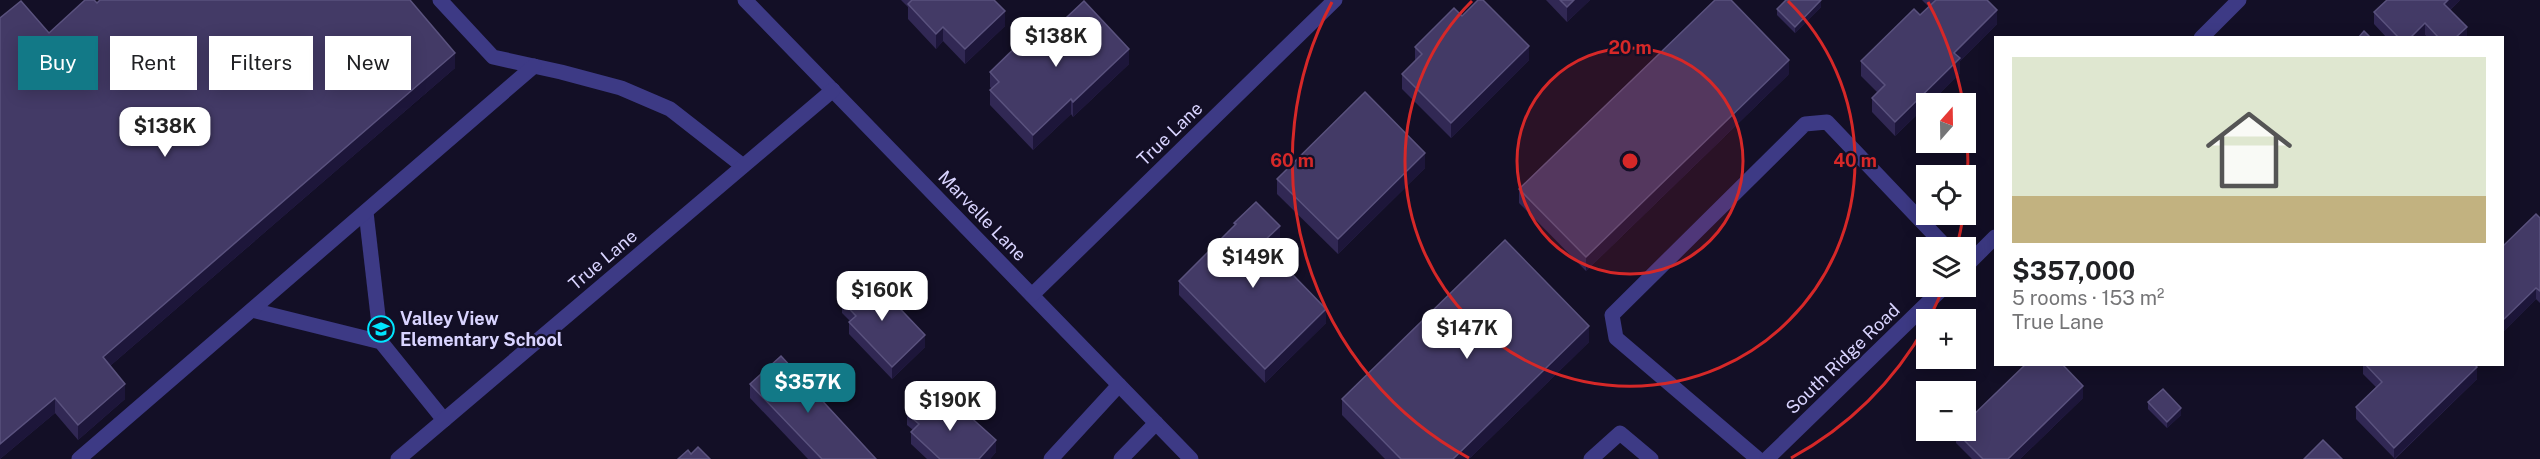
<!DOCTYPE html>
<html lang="en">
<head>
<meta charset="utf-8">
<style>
  body { margin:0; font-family:"Public Sans",sans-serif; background:#f2f2f2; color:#202124; height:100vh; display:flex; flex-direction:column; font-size:22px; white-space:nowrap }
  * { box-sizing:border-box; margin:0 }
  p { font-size:20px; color:#757577 }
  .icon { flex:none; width:33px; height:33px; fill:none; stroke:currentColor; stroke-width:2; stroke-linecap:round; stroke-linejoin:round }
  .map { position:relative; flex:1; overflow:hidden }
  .sheet { position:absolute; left:1994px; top:36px; width:510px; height:330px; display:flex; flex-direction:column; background:#fff; border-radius:0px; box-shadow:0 3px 15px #0003 }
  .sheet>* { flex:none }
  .banner { position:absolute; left:18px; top:36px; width:570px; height:54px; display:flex; gap:12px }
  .needle { width:39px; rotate:20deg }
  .buttons { position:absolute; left:1916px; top:93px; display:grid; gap:12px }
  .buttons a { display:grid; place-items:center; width:60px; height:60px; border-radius:0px; background:#fff; box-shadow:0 3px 15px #0003; font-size:30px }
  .price { position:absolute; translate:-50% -51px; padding:0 14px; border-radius:12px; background:#fff; color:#222; font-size:20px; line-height:39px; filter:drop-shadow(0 2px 3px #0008) }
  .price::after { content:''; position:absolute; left:50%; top:36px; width:18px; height:14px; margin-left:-9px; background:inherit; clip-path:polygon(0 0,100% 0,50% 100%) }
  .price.current { background:#127987; color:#fff }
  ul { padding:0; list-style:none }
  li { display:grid; align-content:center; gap:12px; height:318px; padding:0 18px }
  li span { display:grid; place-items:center; height:186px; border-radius:0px; color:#555 }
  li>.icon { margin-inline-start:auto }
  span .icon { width:108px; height:108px; fill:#fffc; stroke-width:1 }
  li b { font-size:26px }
  .pill { padding:0 21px; border-radius:0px; background:#fff; box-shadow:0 3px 15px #0003; font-size:21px; line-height:54px }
  .pill.current { background:#127987; color:#fff }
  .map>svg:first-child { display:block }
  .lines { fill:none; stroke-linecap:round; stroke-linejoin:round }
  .minor { stroke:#3d3a85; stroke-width:15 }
  .wall { fill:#312854 }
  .shaded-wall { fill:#1d163a }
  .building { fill:#433a66; stroke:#5a527e; stroke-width:1.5 }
  .ring { fill:none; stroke:#d62828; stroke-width:3 }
  .labels { text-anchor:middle; stroke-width:4.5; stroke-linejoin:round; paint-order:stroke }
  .street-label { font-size:18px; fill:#d9d4ff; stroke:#130f26 }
  .poi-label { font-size:18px; font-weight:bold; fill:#d9d4ff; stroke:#130f26; text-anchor:start }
  .centre { fill:#d62828; stroke:#130f26; stroke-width:3 }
  .ring-label { font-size:18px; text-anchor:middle; font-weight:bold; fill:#d62828; stroke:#130f26; stroke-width:4.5; stroke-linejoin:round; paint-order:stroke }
</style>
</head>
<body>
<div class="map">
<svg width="2540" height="459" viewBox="0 0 2540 459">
  <rect width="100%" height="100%" fill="#130f26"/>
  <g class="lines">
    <g class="minor">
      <path d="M440,0l53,57 68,15 60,16 49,21 73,57"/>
      <path d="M745,0l446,459"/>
      <path d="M2201,38l38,-38"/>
      <path d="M366,212l15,130"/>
      <path d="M1965,267l30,-30"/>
      <path d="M1032,295l303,-295"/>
      <path d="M252,310l129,32 63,78"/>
      <path d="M79,459l455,-393"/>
      <path d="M398,459l435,-369"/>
      <path d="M1051,459l68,-74"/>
      <path d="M1121,459l35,-36"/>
      <path d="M1591,459l29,-26 31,26"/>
      <path d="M1758,459l-142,-121 -4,-23 193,-191 22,-2 120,126"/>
      <path d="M1767,459l178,-173"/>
    </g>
  </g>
  <g class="wall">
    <path d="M901,0h93l11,26 -40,38 -22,-23 -7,8 -28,-30v-12z"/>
    <path d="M1546,0h44l-23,22z"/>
    <path d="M1922,0h65l10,24 -37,37v12l-31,31h-3v2l-31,30 -23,-24v-14l5,-6 -16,-16v-15l59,-46 9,-8z"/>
    <path d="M2387,0h73l-10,10 17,28h-39l-3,-3 -3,3h-35l-13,-14v-12z"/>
    <path d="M97,3l358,65 -345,298 15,33 -47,41 -23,-27 -55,46v-441l49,15z"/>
    <path d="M1821,7l-26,26 -18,-18v-6z"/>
    <path d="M1462,16l67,44 -78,78 -49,-49v-15l13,-13v-14z"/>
    <path d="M1033,49l96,15 -56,53 -2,-3 -38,36 -43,-45v-15l2,-1 -2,-2v-15z"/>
    <path d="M1789,74l-203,197 -67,-68v-14z"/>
    <path d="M1425,168l-87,86 -61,-60v-15z"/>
    <path d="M2540,218v85l-4,-4 -34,34v-86z"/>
    <path d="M1234,223l46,17 -11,11 57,72 -61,60 -86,-88v-14l55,-55z"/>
    <path d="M842,301l83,46 -33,32 -43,-45v-12l1,-1 -8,-8z"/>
    <path d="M1589,342l-120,117h-84l-43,-44v-16z"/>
    <path d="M2363,364h111l3,15 -82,80 -39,-40v-12l20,-20 -13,-13z"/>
    <path d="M750,384l126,75h-68l-58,-61z"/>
    <path d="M2083,398l-63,61h-48l-16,-16v-11z"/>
    <path d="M2148,402l33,13 -14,13 -19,-19z"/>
    <path d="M930,413l66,39 -6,7h-63l-16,-15v-12l2,-2 -6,-5v-11z"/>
  </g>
  <g class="shaded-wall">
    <path d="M1574,0h16l-23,22v-15z"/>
    <path d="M1821,0v7l-26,26v-6z"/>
    <path d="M2448,0h12l-16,15v-11z"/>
    <path d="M1997,10v14l-37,37v12l-31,31h-3v2l-31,30v-14l59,-69z"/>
    <path d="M1005,11v15l-40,38v-15z"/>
    <path d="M2425,23v12l-3,3h-12z"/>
    <path d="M943,27v14l-7,8v-15z"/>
    <path d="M2467,27v11h-12z"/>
    <path d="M1529,46v14l-78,78v-15z"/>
    <path d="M1129,49v15l-56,53v-15z"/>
    <path d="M455,53v15l-352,304v-15z"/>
    <path d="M1789,60v14l-203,197v-14z"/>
    <path d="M1071,99v15l-38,36v-15z"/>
    <path d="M1425,153v15l-87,86v-15z"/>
    <path d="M1280,226v14l-18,18v-15z"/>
    <path d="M2536,288v11l-34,34v-12z"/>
    <path d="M1326,309v14l-61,60v-14z"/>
    <path d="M1589,326v16l-120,117h-16z"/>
    <path d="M925,335v12l-33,32v-12z"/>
    <path d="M2477,367v12l-83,80v-11z"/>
    <path d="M125,384v15l-47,41v-15z"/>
    <path d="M2083,386v12l-63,61h-12z"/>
    <path d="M55,398v15l-55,46v-15z"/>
    <path d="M2181,408v7l-14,13v-6z"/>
    <path d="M996,440v12l-6,7h-11z"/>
  </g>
  <g class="building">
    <path d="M85,0h9l3,3 3,-3h310l45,53 -352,304 22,27 -47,41 -23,-27 -55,46v-426l21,-17 28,32z"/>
    <path d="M912,0h82l11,11 -40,38 -22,-22 -7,7 -28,-30z"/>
    <path d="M1478,0h5l46,46 -78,77 -49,-49 20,-20 -7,-7 39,-39 8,8z"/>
    <path d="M1560,0h14l-7,7z"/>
    <path d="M1715,0h16l58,60 -203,197 -67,-68z"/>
    <path d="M1786,0h35l-26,27 -18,-18z"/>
    <path d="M1936,0h51l10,10 -43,43 6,5 -65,64 -23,-24 13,-13 -24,-24 53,-52 6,6z"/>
    <path d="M2387,0h61l-4,4 23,23 -12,11h-16l-14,-15 -15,15h-11l-25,-26z"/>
    <path d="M1084,1l45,48 -56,53 -2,-3 -38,36 -43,-45 9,-8 -9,-10 33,-32 10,9z"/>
    <path d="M2364,31l7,7h-13z"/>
    <path d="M1365,92l60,61 -87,86 -61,-60z"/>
    <path d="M1256,202l24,24 -18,17 64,66 -61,60 -86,-88 57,-57 -2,-1z"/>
    <path d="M2536,214l4,4v73l-4,-3 -34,33v-74z"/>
    <path d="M1505,240l84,86 -136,133h-52l-59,-60z"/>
    <path d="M868,275l57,60 -33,32 -43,-45 7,-6 -14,-15z"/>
    <path d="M781,356l95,103h-54l-72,-75z"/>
    <path d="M2026,364h36l21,22 -75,73h-25l-27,-27 2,-2h7v-7z"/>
    <path d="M2365,364h109l3,3 -83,81 -38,-41 26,-25z"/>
    <path d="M2163,389l18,19 -14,14 -19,-20z"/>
    <path d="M946,395l50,45 -17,19h-39l-29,-27 8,-8 -12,-10 11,-12 12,11z"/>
    <path d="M2323,440l19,19h-38z"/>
    <path d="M698,447l12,12h-32l10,-9 3,4z"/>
  </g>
  <circle cx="1630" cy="161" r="113" fill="#d62828" fill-opacity=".12"/>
  <g class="ring">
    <circle cx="1630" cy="161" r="113"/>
    <path d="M1788 1A225 225 0 1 1 1472 1"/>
    <path d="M1963 217A338 338 0 0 1 1957 246M1943 288A338 338 0 0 1 1930 317M1926 325A338 338 0 0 1 1791 458M1469 458A338 338 0 0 1 1332 2M1928 2A338 338 0 0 1 1963 102M1965 117A338 338 0 0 1 1965 205"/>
  </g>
  <defs>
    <g id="school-ring" transform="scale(1.35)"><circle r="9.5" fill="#130f26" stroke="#00e5ff" stroke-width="1.5"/><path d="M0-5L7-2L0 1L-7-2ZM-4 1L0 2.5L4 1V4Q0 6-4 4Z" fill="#00e5ff"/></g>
  </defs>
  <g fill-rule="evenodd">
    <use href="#school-ring" x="381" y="329"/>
  </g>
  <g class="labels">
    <g class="street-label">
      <text transform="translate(1170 134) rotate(-44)" y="6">True Lane</text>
      <text transform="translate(982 216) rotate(46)" y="6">Marvelle Lane</text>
      <text transform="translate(603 260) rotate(-40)" y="6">True Lane</text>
      <text transform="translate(1843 359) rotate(-44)" y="6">South Ridge Road</text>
    </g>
    <g class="poi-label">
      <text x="400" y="325">Valley View<tspan x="400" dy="21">Elementary School</tspan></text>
    </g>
  </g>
  <circle cx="1630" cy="161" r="9" class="centre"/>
  <g class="ring-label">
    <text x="1630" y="54">20 m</text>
    <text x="1855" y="167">40 m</text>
    <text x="1292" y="167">60 m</text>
  </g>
</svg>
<div class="buttons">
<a><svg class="needle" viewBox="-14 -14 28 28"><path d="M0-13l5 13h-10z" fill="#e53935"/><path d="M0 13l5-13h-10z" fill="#757577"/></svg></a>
<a><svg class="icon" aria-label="locate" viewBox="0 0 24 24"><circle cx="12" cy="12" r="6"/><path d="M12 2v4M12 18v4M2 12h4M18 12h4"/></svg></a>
<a><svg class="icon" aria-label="layers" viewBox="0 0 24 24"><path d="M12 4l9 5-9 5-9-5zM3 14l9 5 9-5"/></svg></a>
<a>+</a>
<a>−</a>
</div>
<b class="price" style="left:1056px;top:68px">$138K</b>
<b class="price" style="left:165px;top:158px">$138K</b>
<b class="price" style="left:1253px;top:289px">$149K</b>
<b class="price" style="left:882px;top:322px">$160K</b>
<b class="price" style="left:1467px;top:360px">$147K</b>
<b class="price current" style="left:808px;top:414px">$357K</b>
<b class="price" style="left:950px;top:432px">$190K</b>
<div class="banner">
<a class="pill current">Buy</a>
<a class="pill">Rent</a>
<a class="pill">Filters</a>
<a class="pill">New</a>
</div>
<section class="sheet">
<ul>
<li><span style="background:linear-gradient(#dfe7d0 75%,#c2b280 0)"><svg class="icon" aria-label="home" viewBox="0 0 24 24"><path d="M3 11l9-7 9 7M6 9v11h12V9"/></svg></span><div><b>$357,000</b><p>5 rooms · 153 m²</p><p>True Lane</p></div></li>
</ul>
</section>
</div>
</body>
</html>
